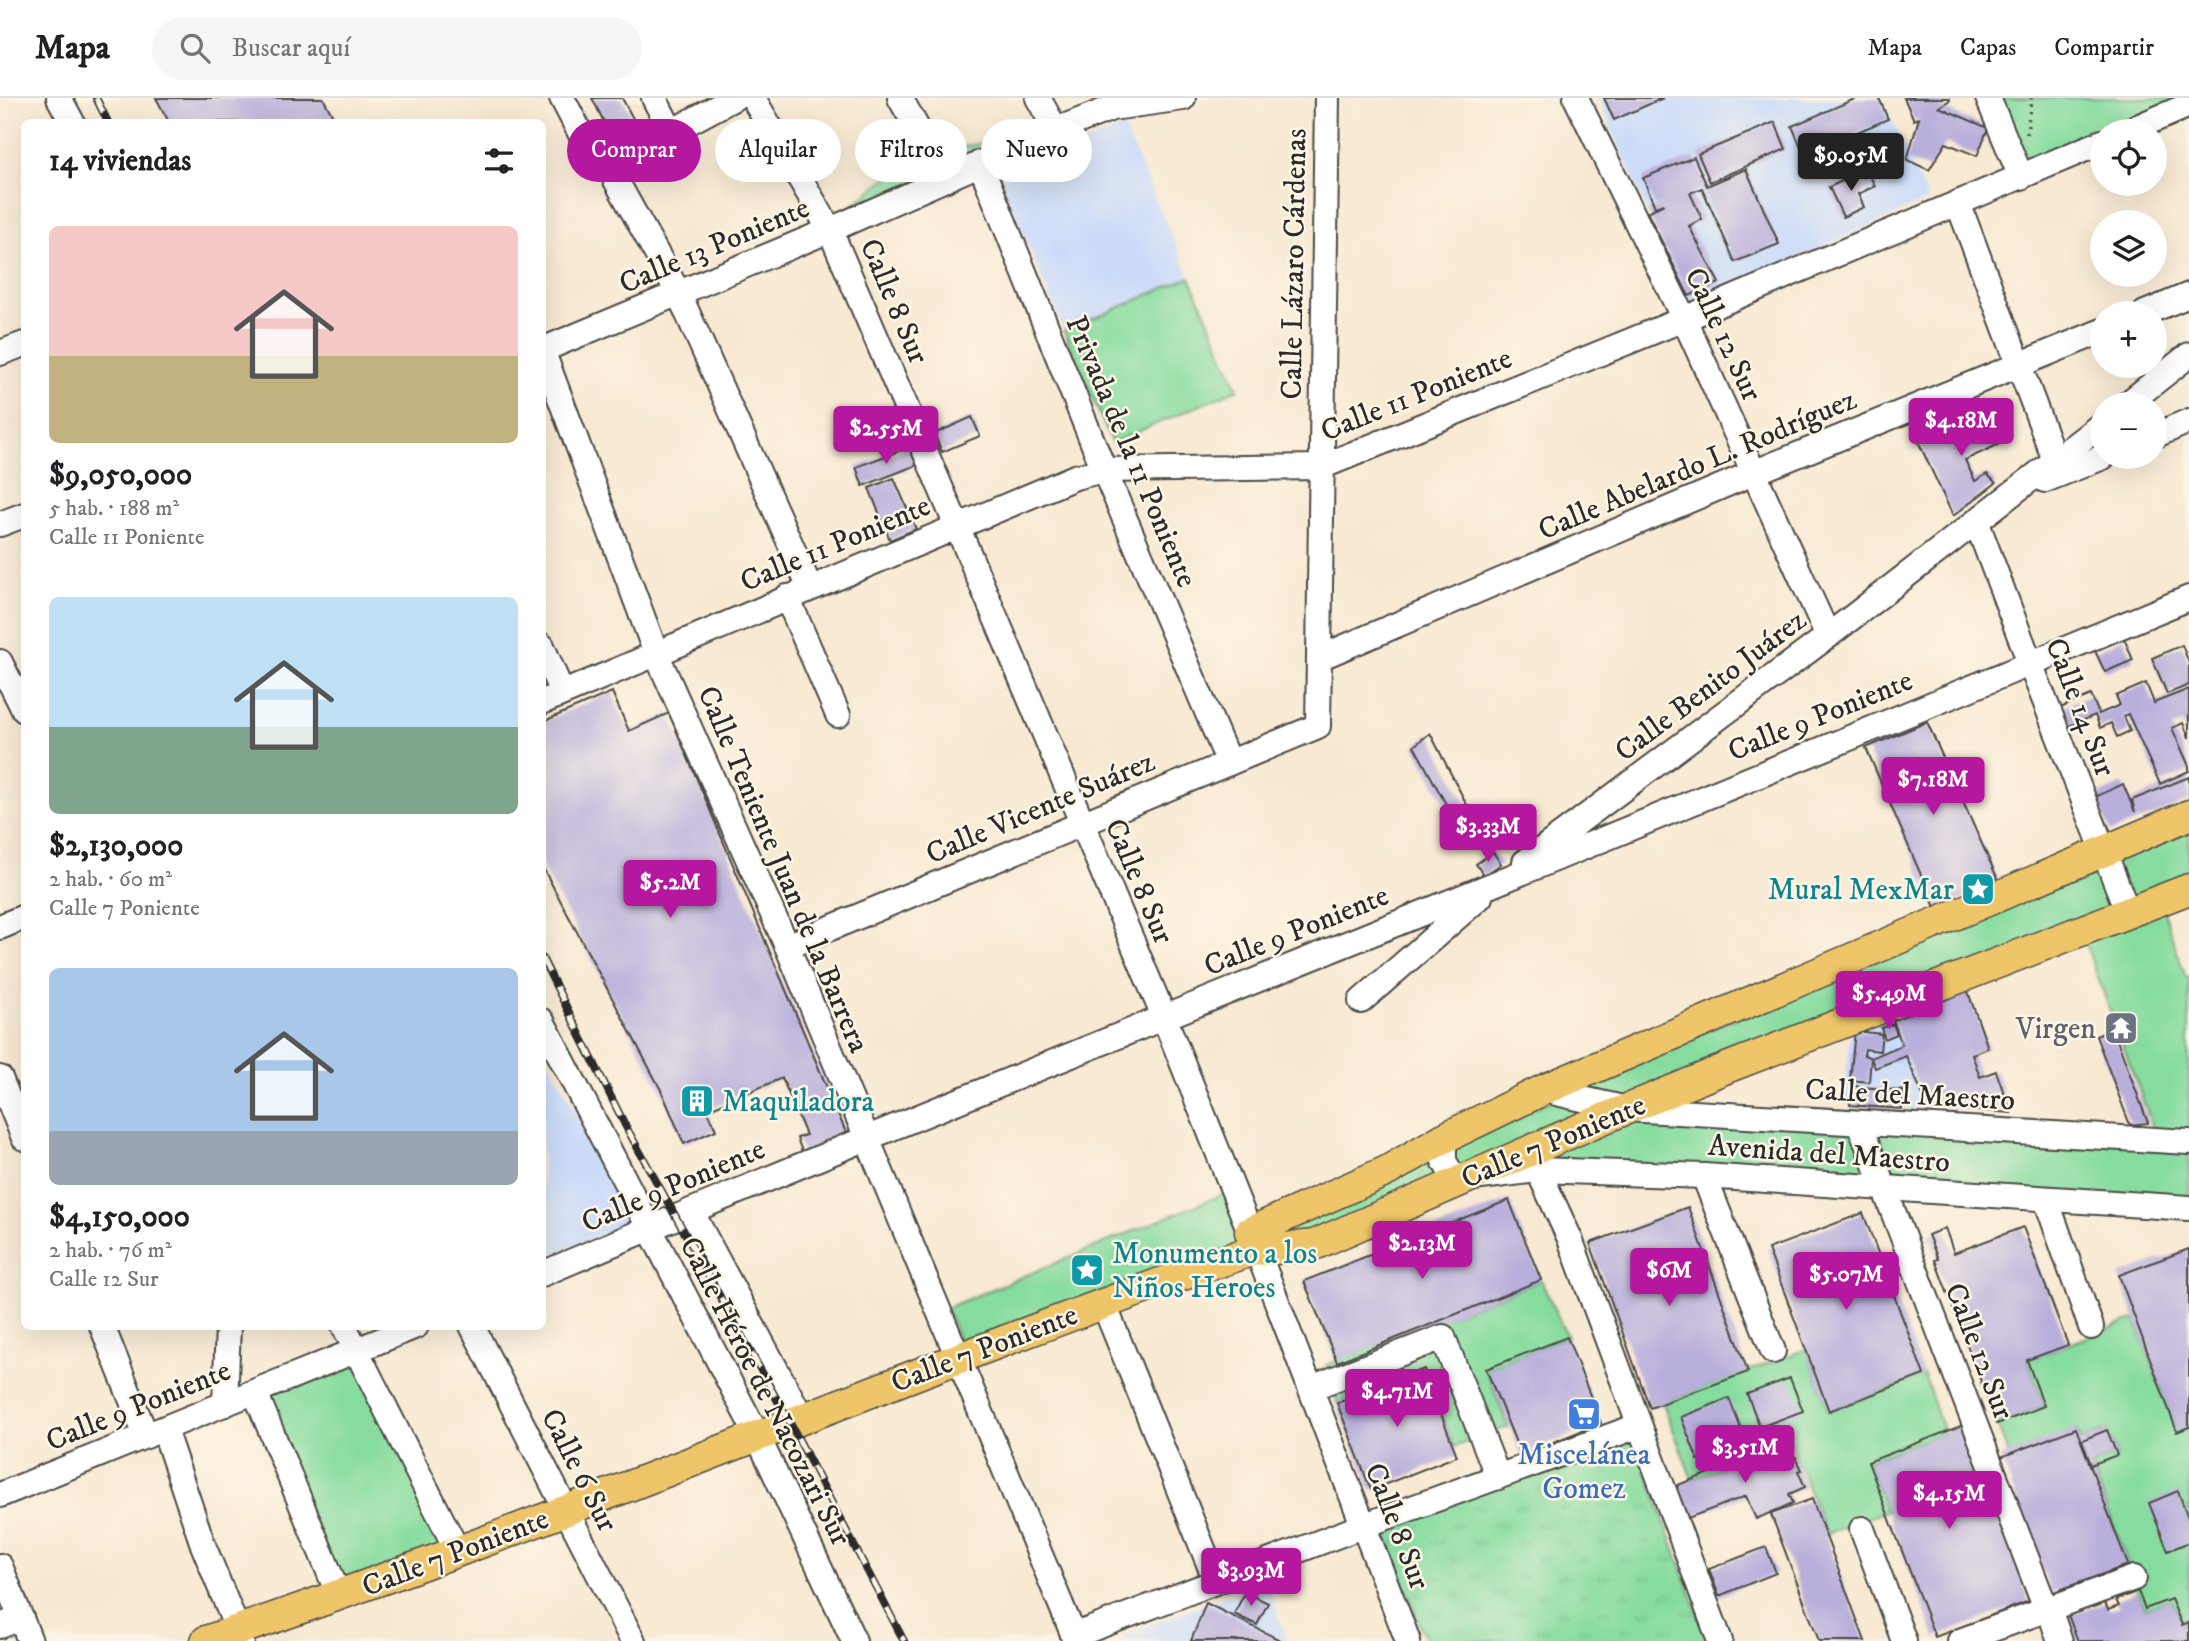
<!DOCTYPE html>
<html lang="es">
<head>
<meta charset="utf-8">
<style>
  body { margin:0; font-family:"IM FELL DW Pica",serif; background:#f6f6f6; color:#202124; height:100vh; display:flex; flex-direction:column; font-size:26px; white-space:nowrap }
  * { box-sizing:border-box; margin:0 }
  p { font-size:23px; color:#757577 }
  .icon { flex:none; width:38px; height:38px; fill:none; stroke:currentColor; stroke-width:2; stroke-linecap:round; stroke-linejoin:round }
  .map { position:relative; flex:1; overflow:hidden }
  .details { position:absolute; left:21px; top:21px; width:525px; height:1211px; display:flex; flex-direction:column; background:#fff; border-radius:10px; box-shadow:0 7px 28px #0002 }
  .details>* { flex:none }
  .guide { position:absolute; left:567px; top:21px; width:665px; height:63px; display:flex; gap:14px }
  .fabs { position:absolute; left:2090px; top:21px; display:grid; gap:14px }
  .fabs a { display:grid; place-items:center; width:77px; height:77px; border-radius:50%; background:#fff; box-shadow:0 7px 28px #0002; font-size:35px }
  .price { position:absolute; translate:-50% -60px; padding:0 16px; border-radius:7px; background:#b5179e; color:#fff; font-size:23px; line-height:46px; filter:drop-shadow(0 2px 4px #0008) }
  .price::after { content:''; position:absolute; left:50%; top:42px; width:21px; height:16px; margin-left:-10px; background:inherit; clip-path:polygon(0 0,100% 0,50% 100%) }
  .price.current { background:#222; color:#fff }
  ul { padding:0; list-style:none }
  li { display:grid; align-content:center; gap:14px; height:371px; padding:0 28px }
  li span { display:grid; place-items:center; height:217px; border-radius:10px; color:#555 }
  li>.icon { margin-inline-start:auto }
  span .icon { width:126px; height:126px; fill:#fffc; stroke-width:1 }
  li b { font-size:30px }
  h2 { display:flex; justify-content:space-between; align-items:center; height:84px; padding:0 28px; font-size:30px }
  .tag { padding:0 24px; border-radius:32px; background:#fff; box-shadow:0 7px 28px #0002; font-size:24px; line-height:63px }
  .tag.current { background:#b5179e; color:#fff }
  header { display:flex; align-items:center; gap:42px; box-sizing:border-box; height:98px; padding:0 35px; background:#fff; border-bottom:2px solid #e0e0e0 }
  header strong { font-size:33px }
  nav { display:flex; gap:38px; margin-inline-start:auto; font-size:24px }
  .search { width:490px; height:63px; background:#f6f6f6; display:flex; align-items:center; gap:18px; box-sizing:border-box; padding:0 24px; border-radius:38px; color:#757577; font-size:26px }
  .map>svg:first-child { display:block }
  .built { fill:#cbdbf9 }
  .grass { fill:url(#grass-tufts); stroke:#588465; stroke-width:2 }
  .green { fill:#86dc9f; stroke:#588465; stroke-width:2 }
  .building { fill:#b9afdc }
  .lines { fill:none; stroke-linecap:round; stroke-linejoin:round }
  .minor-casing { stroke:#4a4844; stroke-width:28 }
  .major-casing { stroke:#4a4844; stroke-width:33 }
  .path { stroke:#4a4844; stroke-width:3.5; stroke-dasharray:2 5; stroke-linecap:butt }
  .minor { stroke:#fff; stroke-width:24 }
  .major { stroke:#eec569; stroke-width:30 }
  .rail-casing { stroke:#2b2b2b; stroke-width:8 }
  .rail { stroke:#fcf5e5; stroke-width:5; stroke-dasharray:16; stroke-linecap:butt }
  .labels { text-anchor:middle; stroke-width:5; stroke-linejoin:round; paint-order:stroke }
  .street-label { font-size:30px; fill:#2b2b2b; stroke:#fcf5e5 }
  .culture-label { font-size:30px; fill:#0d838f; stroke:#fcf5e5; text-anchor:start }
  .worship-label { font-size:30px; fill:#5b616d; stroke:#fcf5e5; text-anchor:end }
  .shop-label { font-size:30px; fill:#366cbe; stroke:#fcf5e5 }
</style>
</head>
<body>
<header>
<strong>Mapa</strong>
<div class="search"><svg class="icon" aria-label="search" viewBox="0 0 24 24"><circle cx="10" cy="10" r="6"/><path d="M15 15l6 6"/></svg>Buscar aquí</div>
<nav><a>Mapa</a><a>Capas</a><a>Compartir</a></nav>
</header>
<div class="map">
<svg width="2189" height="1543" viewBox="0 0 2189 1543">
  <defs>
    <pattern id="grass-tufts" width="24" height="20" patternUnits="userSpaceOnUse" patternTransform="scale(1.75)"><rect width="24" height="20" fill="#86dc9f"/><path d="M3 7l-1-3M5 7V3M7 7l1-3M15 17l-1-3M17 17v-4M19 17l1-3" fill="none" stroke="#74bd89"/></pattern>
  </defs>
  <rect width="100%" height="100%" fill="#fcf5e5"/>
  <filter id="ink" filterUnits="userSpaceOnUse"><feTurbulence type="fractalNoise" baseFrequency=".0143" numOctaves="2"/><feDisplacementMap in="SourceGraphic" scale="14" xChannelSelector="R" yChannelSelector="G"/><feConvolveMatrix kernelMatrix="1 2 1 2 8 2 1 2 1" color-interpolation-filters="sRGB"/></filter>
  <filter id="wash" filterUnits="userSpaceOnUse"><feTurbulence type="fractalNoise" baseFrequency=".00686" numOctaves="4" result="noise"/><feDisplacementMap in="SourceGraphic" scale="28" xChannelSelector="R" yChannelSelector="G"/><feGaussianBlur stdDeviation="1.57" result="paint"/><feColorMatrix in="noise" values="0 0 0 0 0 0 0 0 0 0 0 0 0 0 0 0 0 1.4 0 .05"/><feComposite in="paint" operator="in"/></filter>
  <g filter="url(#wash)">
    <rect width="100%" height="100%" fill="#f8e9d2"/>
    <g class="built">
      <path d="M1598,0h284l46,102 -239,106z"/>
      <path d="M1123,28l67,151 -126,54 -64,-152z"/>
      <path d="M1892,919l1,7 34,87 -83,-7 6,-71z"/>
      <path d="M542,949l91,174 -90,38h-1z"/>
      <path d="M1266,1483l22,60h-163l-3,-6z"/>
    </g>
    <path class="grass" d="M1633,1337l75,206h-282l-43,-113z"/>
    <g class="green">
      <path d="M1990,0h199l-63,33h-24l-81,45z"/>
      <path d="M1047,30l-216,94 90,-71 15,2z"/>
      <path d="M1190,179l48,112 -126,54 -48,-112z"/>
      <path d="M2189,718v73l-29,12 26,77h3v162l-32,-2 -76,-206 -767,312 -52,-15z"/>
      <path d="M1640,1019l549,27v62l-647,-43 55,-40z"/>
      <path d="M1226,1095l25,50 -287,110 -18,-45z"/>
      <path d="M1541,1182l26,57 -81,32 22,58 -54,20 -30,-77 -87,33 -11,-38z"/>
      <path d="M2135,1221l42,112 12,-4v195l-7,3 -11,-26 -26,10 -54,-144 26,-10 -10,-25 -25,10 -6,-11 -67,26 -12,-31 47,-18 -17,-46z"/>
      <path d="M1806,1251l23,62 95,-36 20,58 -76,28 18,50 -60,23 -36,-92 -98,37 -29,-76z"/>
      <path d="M353,1259l97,188 -107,45 -81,-192z"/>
    </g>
    <g id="blocks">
      <g class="building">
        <path d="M156,0h167l13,24h-167z"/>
        <path d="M592,0h30l15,28 -25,12z"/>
        <path d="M1604,0h59l-49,22z"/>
        <path d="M1857,0h22l9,21 -84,36 -12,-29z"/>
        <path d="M1904,0h45l1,2 -11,7 49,21 -11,28 -31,-13 -17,27 -22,-10 12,-42 -5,2z"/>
        <path d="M1775,24l11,27 -76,33 -12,-28z"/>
        <path d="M1694,59l13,29 39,-17 33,75 -44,18 -33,-74 -12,5 12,26 -13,7 30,57 -30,13 -42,-84 17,-8 -9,3 -12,-29z"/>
        <path d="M1862,74l2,5 5,-3 6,12 -17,8 6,13 -21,10 -14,-30z"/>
        <path d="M1993,312l13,31 -41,19 10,21 12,-7 9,9 -43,33 -36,-77z"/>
        <path d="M972,319l8,19 -38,16 -8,-18z"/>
        <path d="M909,349l8,18 -54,21 -7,-19z"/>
        <path d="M894,380l22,51 -26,11 -21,-52z"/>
        <path d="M2124,540l9,22 -28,12 -10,-21z"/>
        <path d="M2182,547l7,18v22l-22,9 -15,-36z"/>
        <path d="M2146,585l8,20 35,-14v49l-6,-15 -11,5 17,38v5l-29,13 -32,-70 -4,2 6,15 -13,6 -6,-14 -11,5 -5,-13 -28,12 -7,-19 31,-13 8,19 21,-9 -4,-9z"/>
        <path d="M612,594l17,39 40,-18 178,422 -44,19 -6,-16 9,-3 -24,-57 -75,32 9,20 -32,14 -22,-52 -120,-226v-144z"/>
        <path d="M1927,624l73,162 -63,28 -71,-164z"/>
        <path d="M1430,635l54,105 -15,8 -55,-100z"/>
        <path d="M2189,679v24l-78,31 -16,-35 28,-13 12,28 -3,-12z"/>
        <path d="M1493,754l8,12 -17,12 -8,-12z"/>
        <path d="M1967,891l21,59 -16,6 8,23 16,-6 15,42 -83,-6 -22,-51 -31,12 -4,-10 -2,24 -19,-2 5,-49 27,3 -2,17 -15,-2 -1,6 7,3 31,-13 -10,-28z"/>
        <path d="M1893,926l4,10 -12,5 -4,-11z"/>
        <path d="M2113,931l35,94 -18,2 -34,-89z"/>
        <path d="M1852,988l52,5 -2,18 -52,-4z"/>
        <path d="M1509,1102l32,80 -204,82 -33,-81z"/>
        <path d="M1688,1109l60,165 -98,36 -60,-165z"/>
        <path d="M1863,1115l61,162 -95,36 -61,-162z"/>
        <path d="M2023,1129l45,118 -41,15 17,46 -47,18 -62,-164 3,-1 -10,-24 17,-7 9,25z"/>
        <path d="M2189,1151v178l-12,5 -58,-157z"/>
        <path d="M1567,1239l34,86 -80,32 -35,-86z"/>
        <path d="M1424,1271l33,87 -86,34 -34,-87z"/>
        <path d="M1790,1280l13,33 -43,16 -13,-33z"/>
        <path d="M1729,1300l17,43 -48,19 -17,-43z"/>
        <path d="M1963,1327l66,176 -94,36 -67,-175z"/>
        <path d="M2076,1330l52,137 -77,28 -50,-136z"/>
        <path d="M2107,1332l10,25 -26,10 -9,-25z"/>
        <path d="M1774,1350l7,16 15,-7 6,13 -4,1 7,16 -16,7 4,9 -37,16 -10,-23 -58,22 -11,-29 1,-4z"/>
        <path d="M2178,1393l11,29v22l-21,9 -19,-48z"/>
        <path d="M1812,1401l53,142h-46l-48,-127z"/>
        <path d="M1766,1449l10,26 -57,23 -10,-27z"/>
        <path d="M2138,1493l7,18 26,-10 11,26 7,-3v19h-111l-10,-26 37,-12 3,7 11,-4 -3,-6z"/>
        <path d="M1245,1494l23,11 -11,22 -23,-11z"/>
        <path d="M1206,1505l76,38h-91z"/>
      </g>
    </g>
  </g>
  <g filter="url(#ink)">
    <use href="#blocks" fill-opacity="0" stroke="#4a4844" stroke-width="2"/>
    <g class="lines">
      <g class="minor-casing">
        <g id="minor">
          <path d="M59,0l13,24"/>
          <path d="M562,0l25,48 21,20 71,128 131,294"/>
          <path d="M654,0l17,33"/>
          <path d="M753,0l77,132 127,296 207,491 86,215 158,409"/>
          <path d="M900,0l46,81"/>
          <path d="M1038,0l18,32"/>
          <path d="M1576,0l108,221 144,317"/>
          <path d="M1988,0l33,79"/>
          <path d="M2128,33l61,-26"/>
          <path d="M980,65l124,307 125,293"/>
          <path d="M608,68l126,-68"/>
          <path d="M1958,105l102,271"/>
          <path d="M2145,215l44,-18"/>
          <path d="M542,252l114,303 131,293 289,695"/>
          <path d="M542,252l288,-120 226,-100 56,-22 71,-10"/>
          <path d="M0,255l24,-9"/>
          <path d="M2127,306l62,-49"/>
          <path d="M2154,338l35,-15"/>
          <path d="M2045,382l58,-23"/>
          <path d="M1977,425l53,140 98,250"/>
          <path d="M0,426l24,-9"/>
          <path d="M787,499l51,118"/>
          <path d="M542,548l20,47"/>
          <path d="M1319,560l434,-185 349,-142"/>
          <path d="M0,564l24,48"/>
          <path d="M542,604l533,-225 29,-7 217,-3 363,-148 418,-177"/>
          <path d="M1525,764l303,-226 274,-212"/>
          <path d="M0,829l24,-10"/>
          <path d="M787,848l531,-220 9,-628"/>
          <path d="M1361,903l119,-104"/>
          <path d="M542,923l215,414 97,206"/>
          <path d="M0,980l24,60"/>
          <path d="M1543,992l84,19 562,33"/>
          <path d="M1859,1025l187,486 5,6 9,26"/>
          <path d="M1444,1040v23l7,12 14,6 73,-9 166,6 485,32"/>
          <path d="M1538,1072l32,69 150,402"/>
          <path d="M1704,1078l69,175"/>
          <path d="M2046,1101l45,128"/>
          <path d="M691,1113l111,207"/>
          <path d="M542,1176c316,-135 635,-261 952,-390 233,-94 463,-191 695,-286"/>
          <path d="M1103,1204l113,279"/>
          <path d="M102,1228l44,110"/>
          <path d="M344,1228l113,224"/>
          <path d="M472,1228l161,315"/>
          <path d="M1311,1290l132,-51 55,140"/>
          <path d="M255,1294l84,204"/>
          <path d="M225,1306l3,-78"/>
          <path d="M164,1331l39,116 39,96"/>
          <path d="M0,1397l416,-169"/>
          <path d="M1862,1431l42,112"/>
          <path d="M0,1468l30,75"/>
          <path d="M0,1528l21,-8"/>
          <path d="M1073,1538l292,-111 273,-99"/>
          <path d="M1960,1543l174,-63"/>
        </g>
      </g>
      <g class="major-casing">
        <g id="major">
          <path d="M1250,1134l137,-61 57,-33 99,-48 646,-275"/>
          <path d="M206,1543c355,-119 697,-270 1051,-392l8,1 49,-5 284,-124 131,-54 460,-178"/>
        </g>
      </g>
      <path class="path" d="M2027,36l4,-36"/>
      <use href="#minor" class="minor"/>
      <use href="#major" class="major"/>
      <g class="rail-casing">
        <g id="rail">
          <path d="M96,0l12,24"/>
          <path d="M542,860l83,167 165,298 114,218"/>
        </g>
      </g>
      <use href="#rail" class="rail"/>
    </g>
  </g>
  <defs>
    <g id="sight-square" transform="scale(1.75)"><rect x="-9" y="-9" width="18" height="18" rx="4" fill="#0f9aa8" stroke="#fcf5e5"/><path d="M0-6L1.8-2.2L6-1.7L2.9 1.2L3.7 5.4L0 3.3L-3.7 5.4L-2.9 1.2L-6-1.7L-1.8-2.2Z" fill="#fff"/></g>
    <g id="temple-square" transform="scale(1.75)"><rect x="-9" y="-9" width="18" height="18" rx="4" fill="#6b7280" stroke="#fcf5e5"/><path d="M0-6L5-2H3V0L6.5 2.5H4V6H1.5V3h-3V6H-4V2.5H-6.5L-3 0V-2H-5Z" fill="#fff"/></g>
    <g id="building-square" transform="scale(1.75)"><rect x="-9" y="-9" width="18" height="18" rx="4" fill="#0f9aa8" stroke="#fcf5e5"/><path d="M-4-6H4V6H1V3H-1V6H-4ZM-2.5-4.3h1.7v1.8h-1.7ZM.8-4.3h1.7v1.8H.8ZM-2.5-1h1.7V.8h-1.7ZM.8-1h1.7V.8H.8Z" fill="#fff"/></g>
    <g id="supermarket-square" transform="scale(1.75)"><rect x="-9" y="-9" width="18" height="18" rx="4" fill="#3f7fe0" stroke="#fcf5e5"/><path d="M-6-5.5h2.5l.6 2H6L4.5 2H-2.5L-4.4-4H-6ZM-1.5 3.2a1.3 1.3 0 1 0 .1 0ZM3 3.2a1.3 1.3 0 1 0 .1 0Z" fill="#fff"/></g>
  </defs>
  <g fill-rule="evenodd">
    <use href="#sight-square" x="1978" y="791"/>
    <use href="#temple-square" x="2121" y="930"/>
    <use href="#building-square" x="697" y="1003"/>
    <use href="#sight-square" x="1087" y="1172"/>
    <use href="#supermarket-square" x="1584" y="1316"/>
  </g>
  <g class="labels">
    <g class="street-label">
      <text transform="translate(714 147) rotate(-23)" y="10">Calle 13 Poniente</text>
      <text transform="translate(1293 166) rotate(-89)" y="10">Calle Lázaro Cárdenas</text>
      <text transform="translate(895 203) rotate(67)" y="10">Calle 8 Sur</text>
      <text transform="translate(1724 236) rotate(65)" y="10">Calle 12 Sur</text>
      <text transform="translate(1416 296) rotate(-22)" y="10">Calle 11 Poniente</text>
      <text transform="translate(1132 353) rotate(67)" y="10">Privada de la 11 Poniente</text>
      <text transform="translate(1697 366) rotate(-23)" y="10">Calle Abelardo L. Rodríguez</text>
      <text transform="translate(835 445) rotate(-23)" y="10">Calle 11 Poniente</text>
      <text transform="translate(1710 587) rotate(-37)" y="10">Calle Benito Juárez</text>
      <text transform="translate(2081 609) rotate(69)" y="10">Calle 14 Sur</text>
      <text transform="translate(1820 617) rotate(-22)" y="10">Calle 9 Poniente</text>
      <text transform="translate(1040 709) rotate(-23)" y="10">Calle Vicente Suárez</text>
      <text transform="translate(784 771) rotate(67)" y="10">Calle Teniente Juan de la Barrera</text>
      <text transform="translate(1140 783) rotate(67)" y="10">Calle 8 Sur</text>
      <text transform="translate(1296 832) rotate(-22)" y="10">Calle 9 Poniente</text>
      <text transform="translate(1910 996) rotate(3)" y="10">Calle del Maestro</text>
      <text transform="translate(1553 1043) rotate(-23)" y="10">Calle 7 Poniente</text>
      <text transform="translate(1829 1055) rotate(4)" y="10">Avenida del Maestro</text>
      <text transform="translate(673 1087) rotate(-23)" y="10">Calle 9 Poniente</text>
      <text transform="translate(984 1250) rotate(-21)" y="10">Calle 7 Poniente</text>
      <text transform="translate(1980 1253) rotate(69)" y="10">Calle 12 Sur</text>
      <text transform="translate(766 1293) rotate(63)" y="10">Calle Héroe de Nacozari Sur</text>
      <text transform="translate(138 1307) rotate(-22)" y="10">Calle 9 Poniente</text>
      <text transform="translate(580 1372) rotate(63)" y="10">Calle 6 Sur</text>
      <text transform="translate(1398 1428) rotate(69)" y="10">Calle 8 Sur</text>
      <text transform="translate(455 1454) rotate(-21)" y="10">Calle 7 Poniente</text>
    </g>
    <g class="culture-label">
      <text x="1954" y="801" text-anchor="end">Mural MexMar</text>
      <text x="722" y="1013">Maquiladora</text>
      <text x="1112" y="1165">Monumento a los<tspan x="1112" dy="34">Niños Heroes</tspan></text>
    </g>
    <g class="worship-label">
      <text x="2096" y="940">Virgen</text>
    </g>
    <g class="shop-label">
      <text x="1584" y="1366">Miscelánea<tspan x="1584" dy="34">Gomez</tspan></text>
    </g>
  </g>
</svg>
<div class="fabs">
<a><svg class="icon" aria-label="locate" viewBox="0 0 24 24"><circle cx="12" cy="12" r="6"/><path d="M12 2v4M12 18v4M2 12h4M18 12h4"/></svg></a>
<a><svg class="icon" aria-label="layers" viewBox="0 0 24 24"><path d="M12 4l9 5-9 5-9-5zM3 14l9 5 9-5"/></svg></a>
<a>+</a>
<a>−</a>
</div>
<b class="price current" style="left:1851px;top:95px">$9.05M</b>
<b class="price" style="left:1961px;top:360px">$4.18M</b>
<b class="price" style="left:886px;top:368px">$2.55M</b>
<b class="price" style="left:1933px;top:719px">$7.18M</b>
<b class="price" style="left:1488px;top:766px">$3.33M</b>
<b class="price" style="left:670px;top:822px">$5.2M</b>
<b class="price" style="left:1889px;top:933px">$5.49M</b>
<b class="price" style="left:1422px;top:1183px">$2.13M</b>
<b class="price" style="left:1669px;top:1210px">$6M</b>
<b class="price" style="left:1846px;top:1214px">$5.07M</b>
<b class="price" style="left:1397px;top:1331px">$4.71M</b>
<b class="price" style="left:1745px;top:1387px">$3.51M</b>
<b class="price" style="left:1949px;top:1433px">$4.15M</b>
<b class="price" style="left:1251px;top:1510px">$3.93M</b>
<div class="guide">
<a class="tag current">Comprar</a>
<a class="tag">Alquilar</a>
<a class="tag">Filtros</a>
<a class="tag">Nuevo</a>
</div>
<section class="details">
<h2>14 viviendas<svg class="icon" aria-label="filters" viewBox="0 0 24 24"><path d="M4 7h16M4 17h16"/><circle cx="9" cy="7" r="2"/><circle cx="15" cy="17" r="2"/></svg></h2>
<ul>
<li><span style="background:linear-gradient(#f6c9c9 60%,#c2b280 0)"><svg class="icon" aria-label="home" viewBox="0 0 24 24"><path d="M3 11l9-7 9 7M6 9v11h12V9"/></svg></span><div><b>$9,050,000</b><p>5 hab. · 188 m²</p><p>Calle 11 Poniente</p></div></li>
<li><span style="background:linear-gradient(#bfe0f5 60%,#7fa58c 0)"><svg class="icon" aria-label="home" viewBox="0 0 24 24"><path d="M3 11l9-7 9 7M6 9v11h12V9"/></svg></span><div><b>$2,130,000</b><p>2 hab. · 60 m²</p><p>Calle 7 Poniente</p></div></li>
<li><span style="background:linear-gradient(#a9c7e8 75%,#9aa5b1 0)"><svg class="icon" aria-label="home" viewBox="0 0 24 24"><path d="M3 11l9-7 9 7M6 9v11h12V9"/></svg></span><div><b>$4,150,000</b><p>2 hab. · 76 m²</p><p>Calle 12 Sur</p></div></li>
</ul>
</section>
</div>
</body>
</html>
